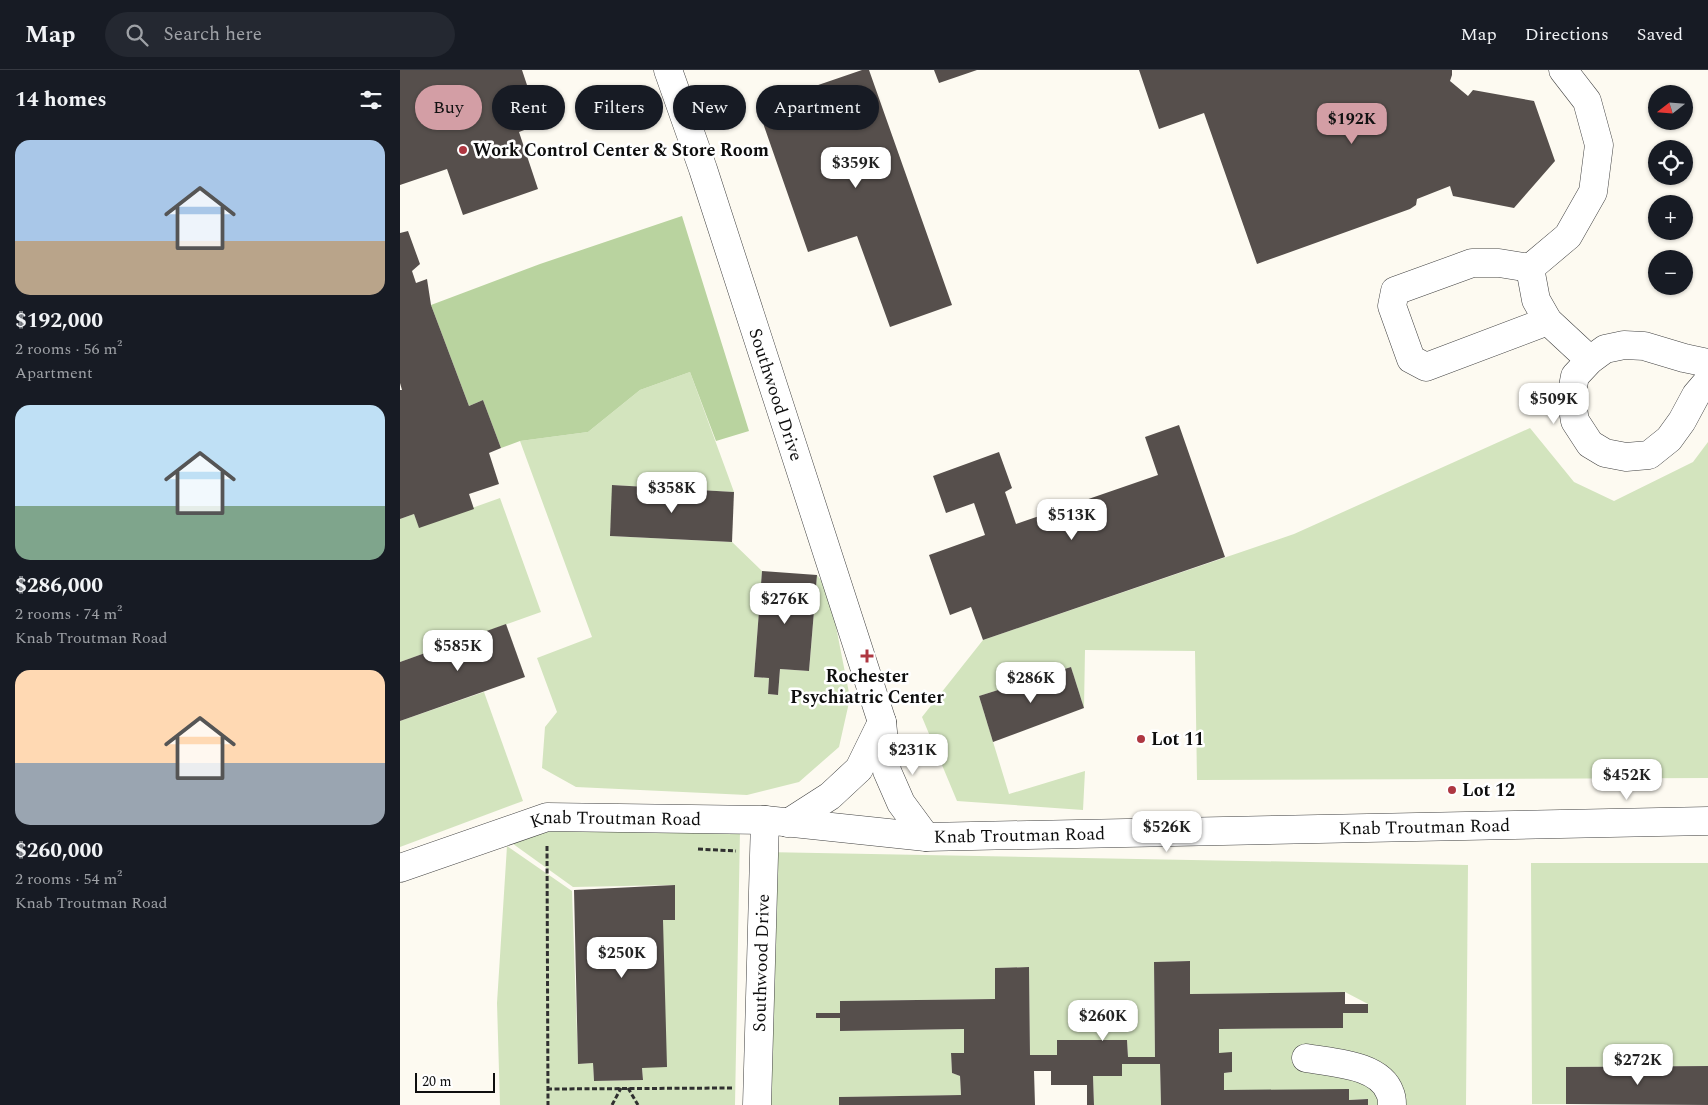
<!DOCTYPE html>
<html lang="en">
<head>
<meta charset="utf-8">
<style>
  body { margin:0; font-family:Spectral,serif; background:#242831; color:#f1f3f6; height:100vh; display:flex; flex-direction:column; font-size:19px; white-space:nowrap }
  * { box-sizing:border-box; margin:0 }
  p { font-size:16px; color:#9ea1a6 }
  .icon { flex:none; width:28px; height:28px; fill:none; stroke:currentColor; stroke-width:2; stroke-linecap:round; stroke-linejoin:round }
  .map { position:relative; flex:1; overflow:hidden }
  .sheet { display:flex; flex-direction:column; background:#171b24; width:400px }
  .sheet>* { flex:none }
  .top-card { position:absolute; left:15px; top:15px; width:475px; height:45px; display:flex; gap:10px }
  .needle { width:32px; rotate:253deg }
  .fabs { position:absolute; left:1248px; top:15px; display:grid; gap:10px }
  .fabs a { display:grid; place-items:center; width:45px; height:45px; border-radius:50%; background:#171b24; box-shadow:0 1px 4px #0004; font-size:25px }
  .scale { position:absolute; left:15px; bottom:12px; width:80px; box-sizing:border-box; padding-left:5px; border:2px solid #0e0e0e; border-top:0; font-size:14px; line-height:18px; white-space:nowrap; color:#0e0e0e; -webkit-text-stroke:4px #fff; paint-order:stroke }
  .price { position:absolute; translate:-50% -42px; padding:0 11px; border-radius:10px; background:#fff; color:#222; font-size:16px; line-height:32px; filter:drop-shadow(0 1px 2px #0008) }
  .price::after { content:''; position:absolute; left:50%; top:30px; width:15px; height:11px; margin-left:-8px; background:inherit; clip-path:polygon(0 0,100% 0,50% 100%) }
  .price.selected { background:#d39ea5; color:#111 }
  ul { padding:0; list-style:none }
  li { display:grid; align-content:center; gap:10px; height:265px; padding:0 15px }
  li span { display:grid; place-items:center; height:155px; border-radius:15px; color:#555 }
  li>.icon { margin-inline-start:auto }
  span .icon { width:90px; height:90px; fill:#fffc; stroke-width:1 }
  li b { font-size:21px }
  h2 { display:flex; justify-content:space-between; align-items:center; height:60px; padding:0 15px; font-size:21px }
  .tag { padding:0 18px; border-radius:22px; background:#171b24; box-shadow:0 1px 4px #0004; font-size:18px; line-height:45px }
  .tag.selected { background:#d39ea5; color:#111 }
  header { display:flex; align-items:center; gap:30px; box-sizing:border-box; height:70px; padding:0 25px; background:#171b24; border-bottom:1px solid #363941 }
  header strong { font-size:24px }
  nav { display:flex; gap:28px; margin-inline-start:auto; font-size:18px }
  .search { width:350px; height:45px; background:#242831; display:flex; align-items:center; gap:12px; box-sizing:border-box; padding:0 18px; border-radius:28px; color:#9ea1a6; font-size:19px }
  main { display:flex; flex:1; min-height:0 }
  .map>svg:first-child { display:block }
  .green { fill:#d3e4be }
  .forest { fill:#b9d39f }
  .building { fill:#564f4c }
  .lines { fill:none; stroke-linecap:round; stroke-linejoin:round }
  .minor-casing { stroke:#414141; stroke-width:29 }
  .path { stroke:#303030; stroke-width:3; stroke-dasharray:5 2.5; stroke-linecap:butt }
  .minor { stroke:#fff; stroke-width:28 }
  .poi-dot { fill:#ae3741; stroke:#fff; stroke-width:2 }
  .labels { text-anchor:middle; stroke-width:5; stroke-linejoin:round; paint-order:stroke }
  .poi-label { font-size:18px; font-weight:bold; fill:#0e0e0e; stroke:#fff; text-anchor:start }
  .street-label { font-size:18px; fill:#0e0e0e; stroke:#fff }
</style>
</head>
<body>
<header>
<strong>Map</strong>
<div class="search"><svg class="icon" aria-label="search" viewBox="0 0 24 24"><circle cx="10" cy="10" r="6"/><path d="M15 15l6 6"/></svg>Search here</div>
<nav><a>Map</a><a>Directions</a><a>Saved</a></nav>
</header>
<main>
<section class="sheet">
<h2>14 homes<svg class="icon" aria-label="filters" viewBox="0 0 24 24"><path d="M4 7h16M4 17h16"/><circle cx="9" cy="7" r="2"/><circle cx="15" cy="17" r="2"/></svg></h2>
<ul>
<li><span style="background:linear-gradient(#a9c7e8 65%,#b9a48a 0)"><svg class="icon" aria-label="home" viewBox="0 0 24 24"><path d="M3 11l9-7 9 7M6 9v11h12V9"/></svg></span><div><b>$192,000</b><p>2 rooms · 56 m²</p><p>Apartment</p></div></li>
<li><span style="background:linear-gradient(#bfe0f5 65%,#7fa58c 0)"><svg class="icon" aria-label="home" viewBox="0 0 24 24"><path d="M3 11l9-7 9 7M6 9v11h12V9"/></svg></span><div><b>$286,000</b><p>2 rooms · 74 m²</p><p>Knab Troutman Road</p></div></li>
<li><span style="background:linear-gradient(#ffd9b3 60%,#9aa5b1 0)"><svg class="icon" aria-label="home" viewBox="0 0 24 24"><path d="M3 11l9-7 9 7M6 9v11h12V9"/></svg></span><div><b>$260,000</b><p>2 rooms · 54 m²</p><p>Knab Troutman Road</p></div></li>
</ul>
</section>
<div class="map">
<svg width="1308" height="1035" viewBox="0 0 1308 1035">
  <rect width="100%" height="100%" fill="#fdfaf1"/>
  <g class="green">
    <path d="M290,302l44,120 -121,-7 -3,51 122,6 30,29 -8,106 15,1 -1,16 10,1 2,-26 29,2 8,-96 12,16 21,107 -11,49 -40,35 -52,13 -171,-8 -34,-19 3,-41 12,-15 -20,-54 55,-21 -72,-196 68,-9 52,-42z"/>
    <path d="M1130,358l44,54 40,19 79,-39 15,-20v336l-511,2 -2,-129 -110,-1 -1,58 -13,-41 -92,29 30,98 76,-23 -2,39 -126,-9 -35,-84 61,-77 311,-106z"/>
    <path d="M100,428l41,114 -141,50v-143l14,-5 5,13z"/>
    <path d="M84,622l39,109 -123,46v-126z"/>
    <path d="M164,758l176,3 -5,274h-235l-3,-102 10,-157 65,45 6,173 15,-1 1,18 49,-1 -1,-12 21,-148h12l-1,-35 -101,2 -64,-46z"/>
    <path d="M364,782l704,13 -2,240h-98v-6l-19,1 -125,-10v-17l8,-1v-19h-13v-24l124,-1v-15h25v-9l-23,-12 -155,2 -1,-33 -35,1 1,95h-27l-1,-17h-70v15h-27l-1,-88 -34,1v31l-155,2v12h-24v5h24v13l124,-2v24l-13,1 1,19 8,3 1,19 -121,2 -1,8h-77z"/>
    <path d="M1131,793h177v203l-142,1v37h-34z"/>
    <path d="M722,994h38l1,41h-67l-1,-29h29z"/>
  </g>
  <path class="forest" d="M282,146l67,215 -33,10 -26,-69 -50,18 -52,42 -68,9 -19,7 -18,-48 -14,6 -38,-101 109,-41z"/>
  <g class="building">
    <path d="M0,0h122l18,54 -21,8 19,57 -75,26 -16,-46 -47,16z"/>
    <path d="M462,0h7l83,235 -62,22 -33,-91 -49,16 -51,-146z"/>
    <path d="M534,0h43l-38,13z"/>
    <path d="M739,0h313v5l-2,6 18,15 5,-6 61,11 21,60 -41,47 -61,-12 -3,-10 -33,13 -1,6 -6,4 -153,55 -53,-151 -45,16z"/>
    <path d="M8,161l12,33 -8,7 4,12 11,-4 4,26 38,101 14,-6 18,48 -12,5 10,31 -30,10 5,15 -55,19 -5,-14 -14,5v-129h2l-2,-7v-150z"/>
    <path d="M779,355l46,132 -242,83 -12,-33 -21,8 -21,-60 56,-20 -11,-32 -28,10 -13,-37 66,-24 13,36 -7,4 11,32 142,-49 -13,-38z"/>
    <path d="M212,415l122,7 -2,50 -122,-6z"/>
    <path d="M362,501l55,4 -8,96 -29,-2 -2,26 -10,-1 1,-16 -15,-1z"/>
    <path d="M106,554l19,53 -125,44v-59z"/>
    <path d="M671,597l13,41 -91,34 -14,-46z"/>
    <path d="M275,815v35h-12l4,147 -25,1 1,12 -49,1 -1,-18 -15,1 -4,-174z"/>
    <path d="M790,891v33l155,-2v12h23v9h-25v15l-124,1v24l13,-1v20l-8,1v17l125,-1v11l19,-1v6h-207l-1,-41h-38v12h-29l1,29h-7v-20h-36v-14h-17l1,34h-196v-8l122,-2 -1,-19 -8,-3 -1,-20h13v-24l-124,2v-13h-24v-5h24v-12l155,-2v-31l34,-1 1,88h27v-15h70l1,17h27l-1,-95z"/>
    <path d="M1308,996v39l-142,-1v-37z"/>
  </g>
  <g class="lines">
    <g class="minor-casing">
      <g id="minor">
        <path id="s1" d="M268,0l35,99 179,553 5,49 14,32 25,34"/>
        <path d="M1130,198l6,32 12,21 42,39"/>
        <path d="M1148,251l-122,46 -15,-8 -19,-53 3,-15 77,-28h27l31,5 38,-32 25,-44 6,-47 -12,-44 -24,-31"/>
        <path d="M1308,293l-24,-5 -40,-12 -20,-1 -19,4 -15,11 -15,16 -4,21 4,24 15,23 15,9 21,4 23,-2 20,-16 13,-18 14,-26 12,-14"/>
        <path d="M388,753l42,-27 29,-27 23,-47"/>
        <path id="s2" d="M0,798l147,-51 218,3 161,17 782,-16"/>
        <path d="M906,988c26,5 74,6 84,35 2,4 2,8 2,12"/>
        <path id="s3" d="M357,1035l8,-285"/>
      </g>
    </g>
    <g class="path">
      <path d="M147,776l1,259"/>
      <path d="M298,779l38,2"/>
      <path d="M228,1018l10,17"/>
      <path d="M147,1019l185,-1"/>
      <path d="M212,1035l9,-17"/>
    </g>
    <use href="#minor" class="minor"/>
  </g>
  <g class="poi-dot">
    <circle cx="63" cy="80" r="5"/>
    <path d="M464.5 578.5h5v5h5v5h-5v5h-5v-5h-5v-5h5z"/>
    <circle cx="741" cy="669" r="5"/>
    <circle cx="1052" cy="720" r="5"/>
  </g>
  <g class="labels">
    <g class="poi-label">
      <text x="73" y="86">Work Control Center &amp; Store Room</text>
      <text x="467" y="612" text-anchor="middle">Rochester<tspan x="467" dy="21">Psychiatric Center</tspan></text>
      <text x="751" y="675">Lot 11</text>
      <text x="1062" y="726">Lot 12</text>
    </g>
    <g class="street-label">
      <text dy="6" stroke="none"><textPath href="#s1" startOffset="342">Southwood Drive</textPath></text>
      <text dy="6" stroke="none"><textPath href="#s2" startOffset="224">Knab Troutman Road</textPath></text>
      <text dy="6" stroke="none"><textPath href="#s2" startOffset="1034">Knab Troutman Road</textPath></text>
      <text dy="6" stroke="none"><textPath href="#s2" startOffset="629">Knab Troutman Road</textPath></text>
      <text dy="6" stroke="none"><textPath href="#s3" startOffset="142">Southwood Drive</textPath></text>
    </g>
  </g>
</svg>
<div class="fabs">
<a><svg class="needle" viewBox="-14 -14 28 28"><path d="M0-13l5 13h-10z" fill="#e53935"/><path d="M0 13l5-13h-10z" fill="#9ea1a6"/></svg></a>
<a><svg class="icon" aria-label="locate" viewBox="0 0 24 24"><circle cx="12" cy="12" r="6"/><path d="M12 2v4M12 18v4M2 12h4M18 12h4"/></svg></a>
<a>+</a>
<a>−</a>
</div>
<div class="scale">20 m</div>
<b class="price selected" style="left:952px;top:75px">$192K</b>
<b class="price" style="left:456px;top:119px">$359K</b>
<b class="price" style="left:1154px;top:355px">$509K</b>
<b class="price" style="left:272px;top:444px">$358K</b>
<b class="price" style="left:672px;top:471px">$513K</b>
<b class="price" style="left:385px;top:555px">$276K</b>
<b class="price" style="left:58px;top:602px">$585K</b>
<b class="price" style="left:631px;top:634px">$286K</b>
<b class="price" style="left:513px;top:706px">$231K</b>
<b class="price" style="left:1227px;top:731px">$452K</b>
<b class="price" style="left:767px;top:783px">$526K</b>
<b class="price" style="left:222px;top:909px">$250K</b>
<b class="price" style="left:703px;top:972px">$260K</b>
<b class="price" style="left:1238px;top:1016px">$272K</b>
<div class="top-card">
<a class="tag selected">Buy</a>
<a class="tag">Rent</a>
<a class="tag">Filters</a>
<a class="tag">New</a>
<a class="tag">Apartment</a>
</div>
</div>
</main>
</body>
</html>
